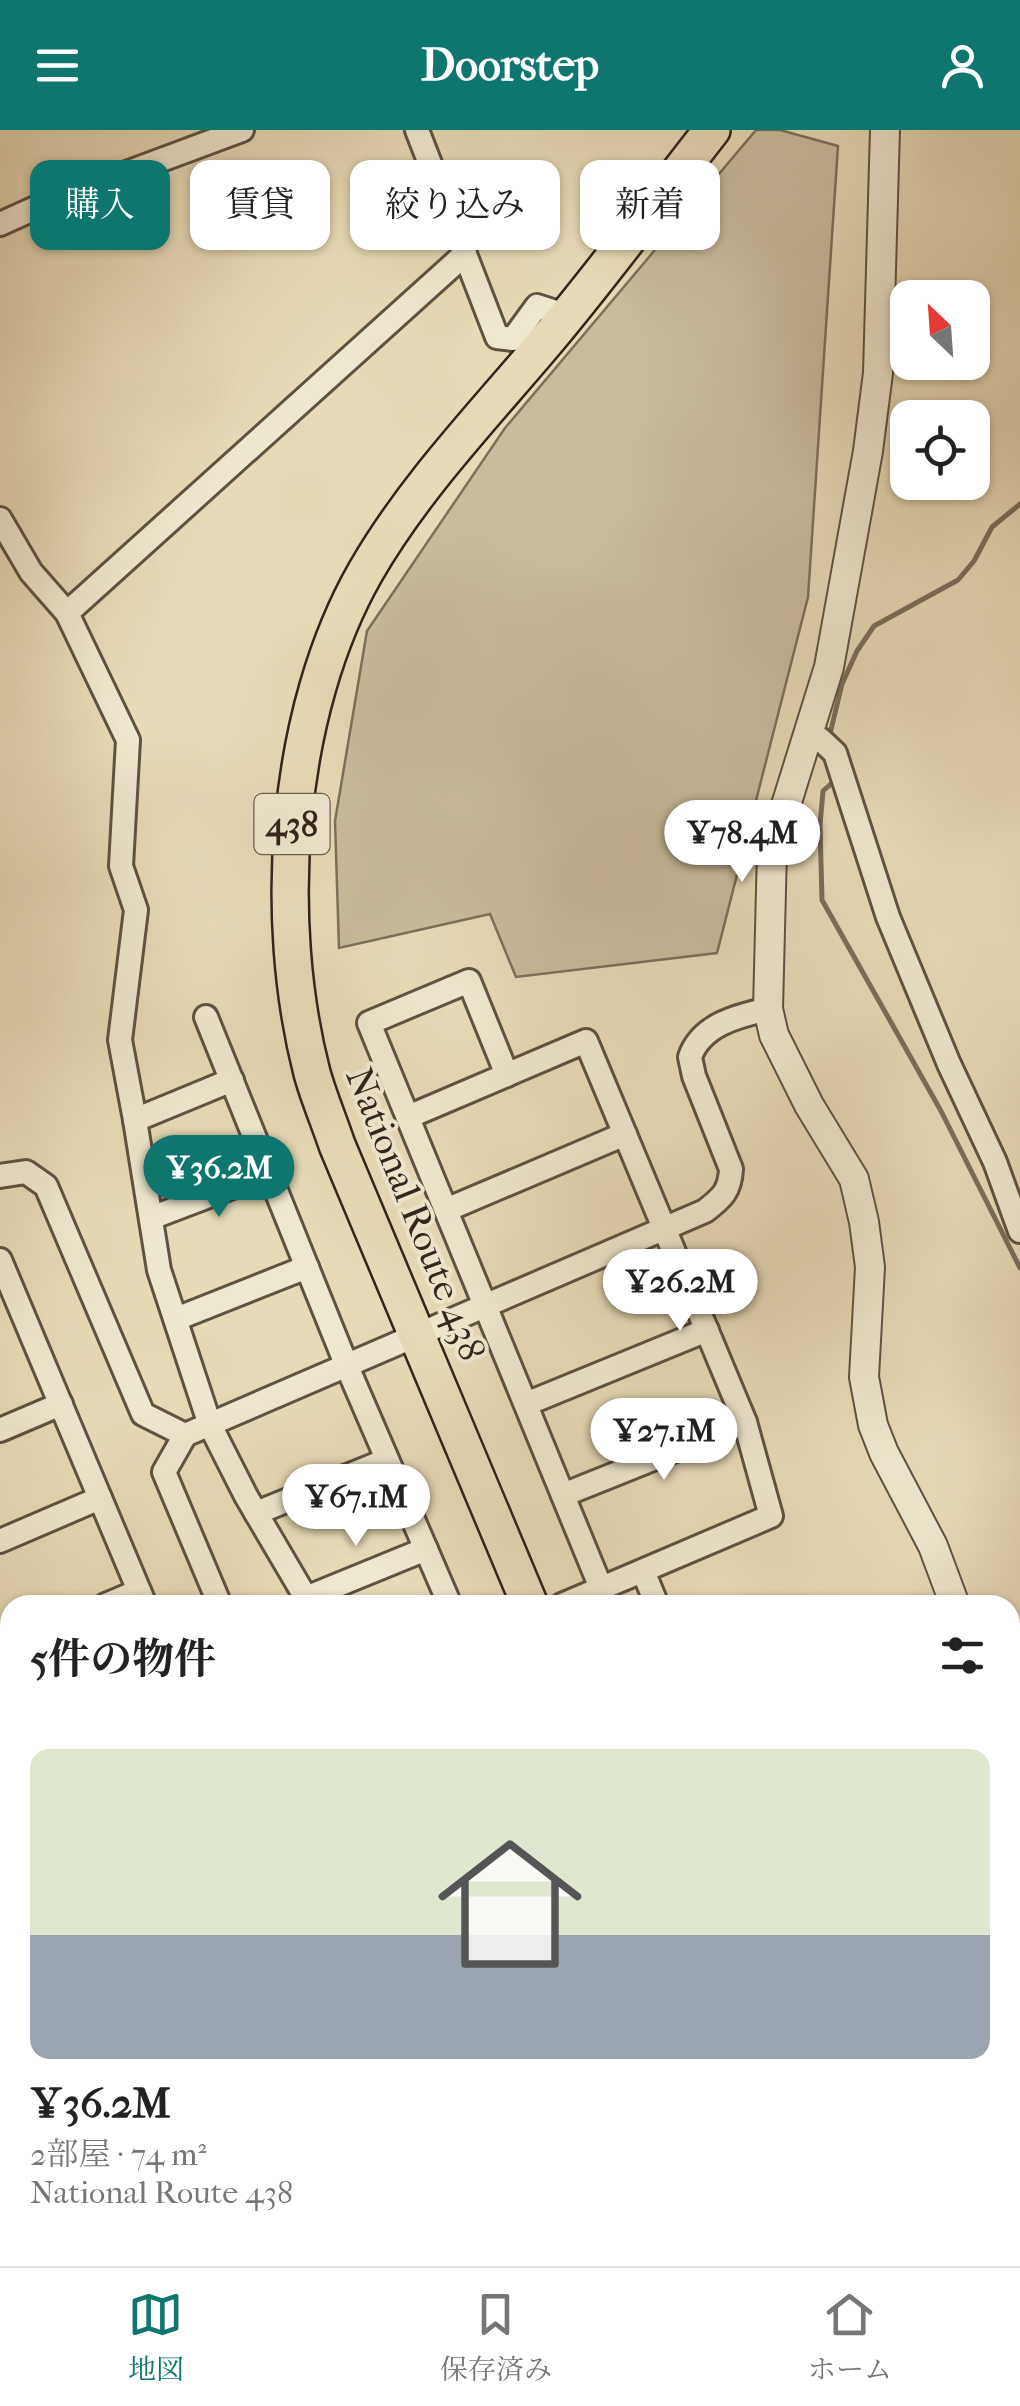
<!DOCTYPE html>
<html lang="ja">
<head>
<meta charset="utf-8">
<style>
  body { margin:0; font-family:"IM FELL French Canon","Noto Serif JP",serif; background:#f6f6f6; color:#222; height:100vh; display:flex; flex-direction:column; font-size:38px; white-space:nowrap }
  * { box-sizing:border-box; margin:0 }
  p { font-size:32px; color:#767676 }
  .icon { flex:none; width:55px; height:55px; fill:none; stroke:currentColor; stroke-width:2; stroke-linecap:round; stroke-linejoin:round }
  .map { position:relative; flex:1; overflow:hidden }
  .details { position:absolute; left:0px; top:1465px; width:1020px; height:672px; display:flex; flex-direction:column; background:#fff; border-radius:30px 30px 0 0; box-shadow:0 2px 8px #0004 }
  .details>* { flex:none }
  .hud { position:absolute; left:30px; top:30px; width:960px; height:90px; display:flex; gap:20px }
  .needle { width:65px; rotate:335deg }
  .tools { position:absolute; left:890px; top:150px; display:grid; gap:20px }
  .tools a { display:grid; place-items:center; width:100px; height:100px; border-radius:20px; background:#fff; box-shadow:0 2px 8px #0004; font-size:50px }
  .price { position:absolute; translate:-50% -85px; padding:0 22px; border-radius:35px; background:#fff; color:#222; font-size:32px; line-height:65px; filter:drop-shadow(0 2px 5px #0008) }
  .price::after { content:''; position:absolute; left:50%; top:60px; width:30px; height:22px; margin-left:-15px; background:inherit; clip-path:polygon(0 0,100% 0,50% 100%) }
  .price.selected { background:#0f766e; color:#fff }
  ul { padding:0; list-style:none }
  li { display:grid; align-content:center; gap:20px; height:530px; padding:0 30px }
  li span { display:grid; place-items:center; height:310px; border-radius:20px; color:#555 }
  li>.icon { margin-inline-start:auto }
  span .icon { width:180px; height:180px; fill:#fffc; stroke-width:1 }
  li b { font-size:42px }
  h2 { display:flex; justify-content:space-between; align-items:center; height:120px; padding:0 30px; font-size:42px }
  .tag { padding:0 35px; border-radius:20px; background:#fff; box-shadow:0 2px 8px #0004; font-size:35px; line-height:90px }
  .tag.selected { background:#0f766e; color:#fff }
  header { display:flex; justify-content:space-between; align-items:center; height:130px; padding:0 30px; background:#0f766e; color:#fff; font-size:45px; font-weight:700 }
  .menu { display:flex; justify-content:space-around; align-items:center; height:140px; border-top:2px solid #e0e0e0; background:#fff; font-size:28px; color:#767676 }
  .menu a { display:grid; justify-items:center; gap:5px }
  .menu .selected { color:#0f766e }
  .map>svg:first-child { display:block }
  .green { fill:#c8bc9d; stroke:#7c705c; stroke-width:2.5 }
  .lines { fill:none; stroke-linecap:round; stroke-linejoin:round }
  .stream { stroke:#796d59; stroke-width:5 }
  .minor-casing { stroke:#5e5243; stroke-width:28 }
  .tertiary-casing { stroke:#5e5243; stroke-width:32 }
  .trunk-casing { stroke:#31241c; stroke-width:40 }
  .minor { stroke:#efe8d0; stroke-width:22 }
  .tertiary { stroke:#efe8d0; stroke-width:28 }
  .trunk { stroke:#e7dbb7; stroke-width:35 }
  .labels { text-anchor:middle; stroke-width:8; stroke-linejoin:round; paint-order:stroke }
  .shield { fill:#efe8d0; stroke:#6a5f52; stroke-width:2.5 }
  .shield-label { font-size:35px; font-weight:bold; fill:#31241c }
  .street-label { font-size:38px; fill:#31241c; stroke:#efe8d0 }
</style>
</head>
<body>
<header><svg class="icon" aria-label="menu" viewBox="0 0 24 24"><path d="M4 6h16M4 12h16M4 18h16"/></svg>Doorstep<svg class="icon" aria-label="person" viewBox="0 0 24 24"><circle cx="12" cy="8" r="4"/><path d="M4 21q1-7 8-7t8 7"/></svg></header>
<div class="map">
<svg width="1020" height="2136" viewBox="0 0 1020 2136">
  <rect width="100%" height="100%" fill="#e7dbb7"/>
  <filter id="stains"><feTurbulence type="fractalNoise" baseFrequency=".002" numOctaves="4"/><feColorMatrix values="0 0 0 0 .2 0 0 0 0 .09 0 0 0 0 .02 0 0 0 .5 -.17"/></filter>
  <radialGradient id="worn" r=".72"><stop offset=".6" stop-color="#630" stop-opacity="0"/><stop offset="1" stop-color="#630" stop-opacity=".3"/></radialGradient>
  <g class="green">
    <path d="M756,0h24l58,16 -30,451 -91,356 -201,24 -26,-63 -151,34 -4,-127 32,-190 138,-203z"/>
    <path d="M7,1918l3,184 -10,9v-187z"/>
  </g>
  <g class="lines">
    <g class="stream">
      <path d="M829,608l13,-54 15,-33 17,-25 84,-46 16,-19 18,-34 28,-23"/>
      <path d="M833,652l-10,9 -3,34 2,75 119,211 79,157"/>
    </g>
    <g class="minor-casing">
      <g id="minor">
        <path d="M417,0l80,207 16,2 24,-33 31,10"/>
        <path d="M0,94l51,-23 191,-71"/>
        <path d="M0,389l31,53 36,41"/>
        <path d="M809,605l11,4 15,14 53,164 61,147 46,98 25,69"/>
        <path d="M206,887l140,347 104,241"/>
        <path d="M507,945l-38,-94 -100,42 232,565"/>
        <path d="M232,950l-97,40 24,150 51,155 36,71 60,102 1,7"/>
        <path d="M408,987l178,-76 159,381 26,94 -209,89"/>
        <path d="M135,990l-15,-80 16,-130 -15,-44 7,-126 -61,-127 398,-359"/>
        <path d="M0,1046l26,-4 20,14 97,228 42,21"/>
        <path d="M446,1080l179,-76"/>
        <path d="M151,1088l118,-45"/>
        <path d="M0,1130l145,345"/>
        <path d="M176,1189l131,-52"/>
        <path d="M526,1274l181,-74"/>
        <path d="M0,1300l61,-26"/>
        <path d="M563,1365l182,-73"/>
        <path d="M256,1383l131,-53"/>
        <path d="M0,1411l100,-43"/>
        <path d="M643,1441l14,34"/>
        <path d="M306,1468l120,-49"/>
        <path d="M106,1475l33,-14"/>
        <path d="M220,1475l-56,-133 21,-37 520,-224c17,-13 25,-20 26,-42l-37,-93 -4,-19c11,-32 47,-41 78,-48"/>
        <path d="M0,1519l10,-4"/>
        <path d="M0,1626l10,-4"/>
        <path d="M1010,1730l10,-1"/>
        <path d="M0,1734l10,-4"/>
        <path d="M0,1844l10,-4"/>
        <path d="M755,2136v-8"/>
      </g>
    </g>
    <g class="tertiary-casing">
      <g id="tertiary">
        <path d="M885,0l-7,243 -10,78 -39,216 -57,183 -4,159 6,26 35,70 45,74 10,43 6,45 -6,110 9,48 11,28 49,93 22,59"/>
        <path d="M845,2136l5,-8"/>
      </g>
    </g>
    <g class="trunk-casing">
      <g id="trunk">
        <path d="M530,1475l-193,-460c-8,-24 -18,-47 -25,-72 -40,-155 -27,-361 54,-502 49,-85 119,-157 182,-232 57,-68 109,-139 164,-209"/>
        <path d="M492,2136l1,-8"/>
      </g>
    </g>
    <use href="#minor" class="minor"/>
    <use href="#tertiary" class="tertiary"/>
    <use href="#trunk" class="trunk"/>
  </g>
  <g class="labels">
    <rect class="shield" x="254.5" y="664" width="75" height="60" rx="8"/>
    <g class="shield-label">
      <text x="292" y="706">438</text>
    </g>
    <g class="street-label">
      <text transform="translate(416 1084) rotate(68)" y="13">National Route 438</text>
    </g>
  </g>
  <rect width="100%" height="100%" filter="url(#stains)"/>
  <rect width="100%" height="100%" fill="url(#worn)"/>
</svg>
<div class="tools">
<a><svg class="needle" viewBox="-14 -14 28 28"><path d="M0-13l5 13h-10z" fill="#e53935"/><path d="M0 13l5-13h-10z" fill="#767676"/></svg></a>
<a><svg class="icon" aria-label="locate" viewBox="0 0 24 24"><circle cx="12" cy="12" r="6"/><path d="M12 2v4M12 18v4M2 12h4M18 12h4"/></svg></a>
</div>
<b class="price" style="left:742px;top:755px">¥78.4M</b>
<b class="price selected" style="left:219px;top:1090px">¥36.2M</b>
<b class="price" style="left:680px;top:1204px">¥26.2M</b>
<b class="price" style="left:664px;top:1353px">¥27.1M</b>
<b class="price" style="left:356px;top:1419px">¥67.1M</b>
<div class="hud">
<a class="tag selected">購入</a>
<a class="tag">賃貸</a>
<a class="tag">絞り込み</a>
<a class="tag">新着</a>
</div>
<section class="details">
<h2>5件の物件<svg class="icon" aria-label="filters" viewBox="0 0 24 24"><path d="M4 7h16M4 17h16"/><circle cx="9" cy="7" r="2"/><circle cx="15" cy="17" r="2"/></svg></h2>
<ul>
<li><span style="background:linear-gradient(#dfe7d0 60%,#9aa5b1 0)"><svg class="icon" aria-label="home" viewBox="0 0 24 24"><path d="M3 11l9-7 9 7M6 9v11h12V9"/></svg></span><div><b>¥36.2M</b><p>2部屋 · 74 m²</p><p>National Route 438</p></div></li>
</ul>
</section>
</div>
<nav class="menu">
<a class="selected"><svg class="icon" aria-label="map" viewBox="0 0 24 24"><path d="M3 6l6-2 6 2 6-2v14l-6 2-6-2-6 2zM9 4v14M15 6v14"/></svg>地図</a>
<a><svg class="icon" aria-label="saved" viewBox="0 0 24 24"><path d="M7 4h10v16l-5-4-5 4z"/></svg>保存済み</a>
<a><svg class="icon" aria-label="home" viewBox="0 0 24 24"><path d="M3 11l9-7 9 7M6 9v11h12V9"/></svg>ホーム</a>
</nav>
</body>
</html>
